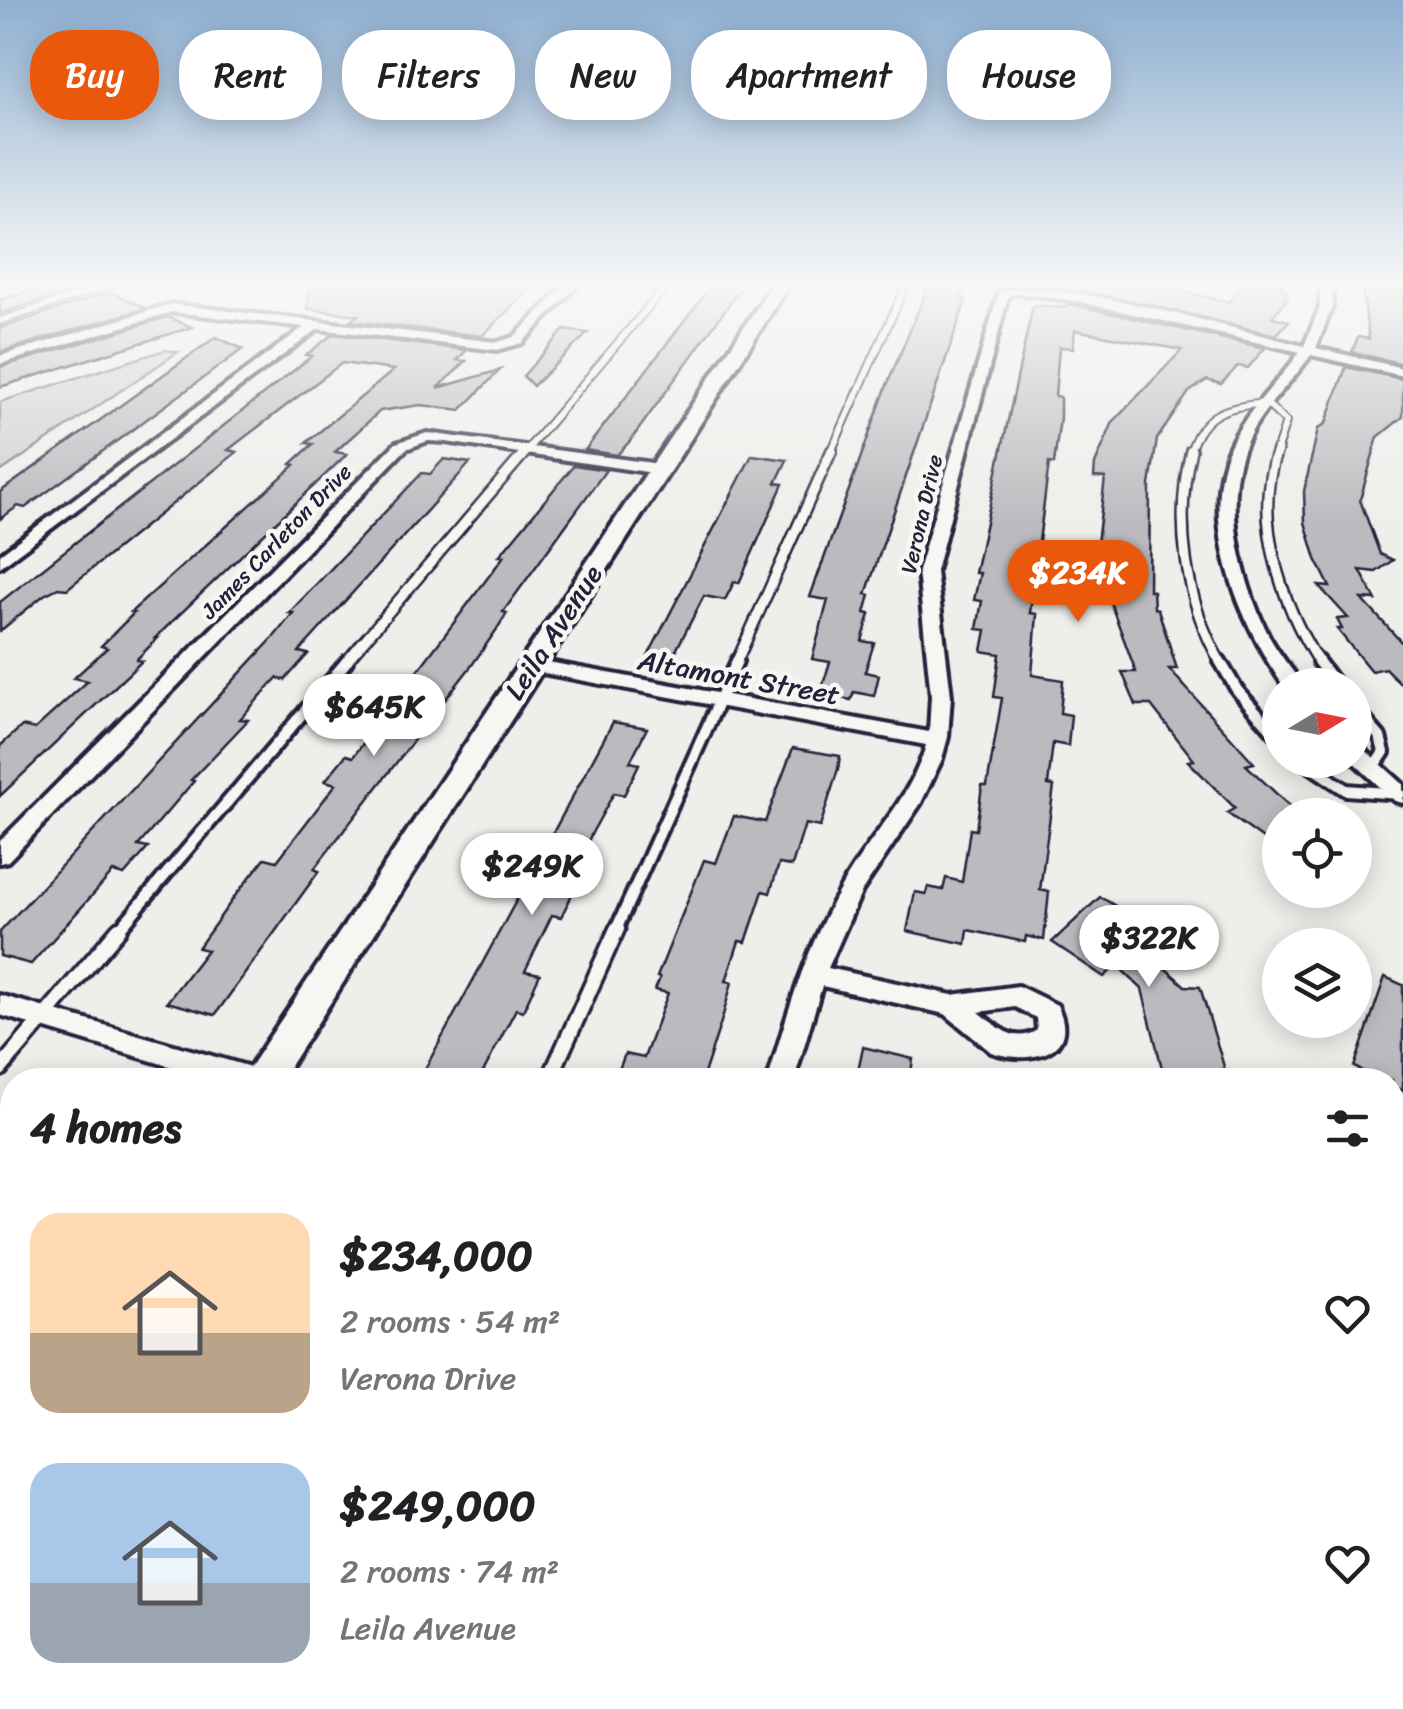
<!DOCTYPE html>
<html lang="en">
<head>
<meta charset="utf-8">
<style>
  body { margin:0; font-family:Sriracha,sans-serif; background:#f6f6f6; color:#202124; height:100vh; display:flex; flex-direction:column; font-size:38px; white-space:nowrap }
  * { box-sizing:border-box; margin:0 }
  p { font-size:32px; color:#757577 }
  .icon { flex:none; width:55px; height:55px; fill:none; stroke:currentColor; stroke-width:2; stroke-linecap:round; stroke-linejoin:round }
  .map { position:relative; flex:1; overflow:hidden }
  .panel { position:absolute; left:0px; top:1068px; width:1405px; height:642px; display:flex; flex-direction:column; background:#fff; border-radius:40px 40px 0 0; box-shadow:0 5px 25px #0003 }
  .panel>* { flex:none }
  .hud { position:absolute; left:30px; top:30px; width:1345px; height:90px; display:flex; gap:20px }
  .needle { width:65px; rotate:80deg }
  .buttons { position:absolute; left:1262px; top:668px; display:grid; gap:20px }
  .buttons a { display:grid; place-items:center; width:110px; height:110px; border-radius:50%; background:#fff; box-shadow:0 5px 25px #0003; font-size:50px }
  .price { position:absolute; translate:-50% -85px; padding:0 22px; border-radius:35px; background:#fff; color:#222; font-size:32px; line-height:65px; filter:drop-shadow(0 2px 5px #0008) }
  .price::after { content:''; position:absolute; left:50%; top:60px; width:30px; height:22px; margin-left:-15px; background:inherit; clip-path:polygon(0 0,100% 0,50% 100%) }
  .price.current { background:#ea580c; color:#fff }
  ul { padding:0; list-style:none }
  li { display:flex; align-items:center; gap:30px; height:250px; padding:0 30px }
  li span { display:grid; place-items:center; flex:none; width:280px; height:200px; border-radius:30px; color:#555 }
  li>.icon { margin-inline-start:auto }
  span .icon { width:120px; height:120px; fill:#fffc; stroke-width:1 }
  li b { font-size:42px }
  h2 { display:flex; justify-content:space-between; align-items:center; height:120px; padding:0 30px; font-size:42px }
  .pill { padding:0 35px; border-radius:40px; background:#fff; box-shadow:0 5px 25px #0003; font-size:35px; line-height:90px }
  .pill.current { background:#ea580c; color:#fff }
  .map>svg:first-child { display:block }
  .green { fill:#d0d0d1; stroke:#797986; stroke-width:2.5 }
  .building { fill:#bbbbbf; stroke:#22223b; stroke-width:2.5 }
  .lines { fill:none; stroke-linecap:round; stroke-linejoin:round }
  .lane-far4-casing { stroke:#22223b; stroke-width:10 }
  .lane-far3-casing { stroke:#22223b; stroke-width:14 }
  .lane-far2-casing { stroke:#22223b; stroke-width:18 }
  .lane-far1-casing { stroke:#22223b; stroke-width:21 }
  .lane-casing { stroke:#22223b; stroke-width:25 }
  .street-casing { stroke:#22223b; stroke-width:8 }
  .secondary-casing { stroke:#22223b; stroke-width:8 }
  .lane-far4 { stroke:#f6f6f2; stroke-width:6 }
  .lane-far3 { stroke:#f6f6f2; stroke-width:9 }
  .lane-far2 { stroke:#f6f6f2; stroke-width:10 }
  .lane-far1 { stroke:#f6f6f2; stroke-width:14 }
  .lane { stroke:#f6f6f2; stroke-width:18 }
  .street { fill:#f6f6f2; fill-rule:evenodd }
  .secondary { fill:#f6f6f2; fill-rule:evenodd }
  .labels { text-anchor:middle; stroke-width:9; stroke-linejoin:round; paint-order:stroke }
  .far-street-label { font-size:22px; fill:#22223b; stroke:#f6f6f2 }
  .street-label { font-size:28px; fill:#22223b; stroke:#f6f6f2 }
</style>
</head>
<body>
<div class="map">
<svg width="1403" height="1709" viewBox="0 0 1403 1709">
  <rect width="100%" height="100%" fill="#eeeeeb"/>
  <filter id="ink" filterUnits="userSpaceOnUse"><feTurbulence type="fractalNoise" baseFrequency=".01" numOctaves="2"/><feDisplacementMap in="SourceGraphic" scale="20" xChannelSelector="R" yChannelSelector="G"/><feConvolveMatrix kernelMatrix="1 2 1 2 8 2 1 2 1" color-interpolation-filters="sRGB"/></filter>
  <g filter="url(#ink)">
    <path class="green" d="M165,350l13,2 -178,120v-70z"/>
    <g class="building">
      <path d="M48,285h38l-86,29v-14z"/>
      <path d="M310,285h224l-52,51 -132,-15 8,-6 -50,-6z"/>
      <path d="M712,285h31l-112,155 -14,15 -32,-5z"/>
      <path d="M929,285h38l-7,14 6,1 -100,294 4,1 -5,18 5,1 -8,27 12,2 -9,29 14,3 -5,21 -20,-4 -3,8 -31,-6 10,-32 -18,-3 16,-59 -18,-3 77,-212z"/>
      <path d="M1087,285h66l75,17 16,-17h39l-2,5 7,1 -5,6 5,1 -16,19 17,4 -13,14 -195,-44z"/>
      <path d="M1373,285l30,3v76l-51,-12 6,-15 11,2 -7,-51 12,1z"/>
      <path d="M110,292l36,16 -146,44v-24z"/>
      <path d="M1069,304l196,44 -17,20 -10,-2 -17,18 -14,-4 -18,12 -32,47 -7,46 -1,105 4,1 1,17 4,1 19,60h-8l85,94 -8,2 53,50h-19v36l-53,-38 8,-5 -47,-47 6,-1 -43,-55h-15l-14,-33h14l-27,-73 -6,-1v-27l-9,-2 11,-91 -11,-1 1,-13 18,-42 69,-72 -107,-20 -2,18 -14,-1 -4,49 5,1v21l-6,46 -5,-1 -19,150 7,1 -5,61 31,5 -3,33 11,2 -3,31 -15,-3 -5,42 6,1 -14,104 9,2 -5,48 -18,-4 -1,6 -57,-12 -2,14 -59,-13 8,-39 11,2 2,-7 15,3 3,-12 16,4 8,-53 6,1 6,-44h5l15,-88 -8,-1 6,-43 -18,-3 4,-21 -9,-1 5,-28 -8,-1 6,-27h-5l58,-268 31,3z"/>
      <path d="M168,317l24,10 -192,60v-20z"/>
      <path d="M564,330l24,3 -55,53 -10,-10z"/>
      <path d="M333,334l134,16 -10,10 9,1 -28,27 62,-18 -39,40 -40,-5 -41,6 -45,41 12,2 -192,184h3l-22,22 6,1 -142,135v-50l22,-20 13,3 53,-48 -14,-3 33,-30 -6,-2 33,-33 -3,-1 164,-147 -4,-1 22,-20 -7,-1 88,-73 -52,-7 -114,87 9,2 -170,137 -9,-1 -14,7 -44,36v-29l312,-246 -6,-1z"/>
      <path d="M216,337l27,12 -218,159 -7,-2 -18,13v-27z"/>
      <path d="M1346,367l57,12v38l-25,20 -18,63 20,54 13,6 -17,12 -16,-2 16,30 -14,-1 41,45v42l-18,-18 -14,3 -34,-42h5l-5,-10 11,-1 -29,-32 11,1 -14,-28 -11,-37 -1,-31 14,-62 8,-6z"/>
      <path d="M752,455l35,5 -11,23 7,1 -44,99 -5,-1 -9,18 -21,-4 -33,64 -23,-4z"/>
      <path d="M444,459l26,4 -171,189 9,2 -23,26 -8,-2 -37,41 8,1 -57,60 3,1 -56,65 10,2 -24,27 -11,-3 -82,92 -31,-8v-24l273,-294 20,-25h-4l133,-140 8,1z"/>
      <path d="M574,465l32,5 -103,142 4,1 -10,16 -25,36 -158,204 5,2 -104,144 -48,-13 40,-52 -9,-2 37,-52 30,-38 12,3 59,-77 -11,-3 21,-26 7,2 151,-201h-5z"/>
      <path d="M613,722l34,6 -17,34 9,2 -15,31 -10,-2 -21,38 -23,47 9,2 -18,37 -9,-2 -27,56 15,3 -17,37 -7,-2 -37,71h-60z"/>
      <path d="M793,748l47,8 -2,13 -18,58 -15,-3 -13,42 -13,-2 -9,29 -7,-2 -17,51 -7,-1 -13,40 6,1 -10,37 -20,61h-87l10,-26 19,4 24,-65 -13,-3 5,-12 -3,-1 47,-117 12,3 18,-47 31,6z"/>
      <path d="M1100,897l54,31 -16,16 47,42 15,1 28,93h-63l-23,-91 -25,-24 -13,12 -52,-35z"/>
      <path d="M1385,977l18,8v106l-11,-5v-6h-11l-27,-13z"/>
      <path d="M863,1047l50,12 -3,21h-54z"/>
    </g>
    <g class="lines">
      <g class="lane-far4-casing">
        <g id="lane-far4">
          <path d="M0,321l109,-36"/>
          <path d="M525,452l142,-167"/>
          <path d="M831,452l75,-167"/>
          <path d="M1190,452c13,-41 37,-45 76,-49l20,19 -10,30"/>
        </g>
      </g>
      <g class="lane-far3-casing">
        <g id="lane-far3">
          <path d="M1191,450c-17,70 -6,152 30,213"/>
          <path d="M1277,450c-25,68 5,155 42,213"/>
          <path d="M345,663l182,-213"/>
          <path d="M736,663l96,-213"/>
        </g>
      </g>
      <g class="lane-far2-casing">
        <g id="lane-far2">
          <path d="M1220,661l17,29 43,49"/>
          <path d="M1318,661l18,24"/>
          <path d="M1355,708l25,29 4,15 -12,18"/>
          <path d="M1301,760l45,30 54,4"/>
          <path d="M117,932l230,-271"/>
          <path d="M615,932l122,-271"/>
        </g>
      </g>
      <g class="lane-far1-casing">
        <g id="lane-far1">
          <path d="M0,1069l119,-140"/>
          <path d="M549,1080l68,-151"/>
        </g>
      </g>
      <g class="lane-casing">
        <path id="lane" d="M268,1709l5,-11"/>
      </g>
      <g class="street-casing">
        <g id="street">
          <path d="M565,285h13l-56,58 -25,7 -179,-21 -318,238v-13l304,-227 -132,-15 -172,52v-8l171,-52 326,38 17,-5z"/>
          <path d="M1320,285h12v22l-16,41 87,20v8l-92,-21c-20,28 -50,54 -64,86 -27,57 -5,140 21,193 9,18 23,34 35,51h-20c-44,-63 -89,-172 -49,-247 17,-32 45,-57 66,-86l-224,-51 -59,-8 -9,3 -72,275 15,125 -3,41 -6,22 -21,44 -59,88 -34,77 124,27 66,-9 39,19c25,50 -29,60 -66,47l-46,-38 -123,-28 -28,94h-26c20,-70 39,-135 76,-198 27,-47 67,-84 82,-137l-394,-74 -7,-2v-8l7,-2 397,73 2,-36 -13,-125 81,-279c45,-18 247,40 305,54l16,-39zM1015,1007l21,11 1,12c-23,15 -40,-4 -58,-18z"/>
          <path d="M427,433l233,31 8,5 -8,5 -214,-32 -18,-1 -22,8 -398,412 -8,2v-22l396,-398z"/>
          <path d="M1355,745l7,2 41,37v19l-8,-2 -44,-41h4z"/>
          <path d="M0,995l254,73 9,4 4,8h-52l-215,-65z"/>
          <path d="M1392,1588l11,4v36l-11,-3z"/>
        </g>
      </g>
      <g class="secondary-casing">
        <g id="secondary">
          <path d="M772,285h17l-508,795h-40z"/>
          <path d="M12,1432v64l-12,5v-64z"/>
        </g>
      </g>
      <use href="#lane-far4" class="lane-far4"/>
      <use href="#lane-far3" class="lane-far3"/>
      <use href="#lane-far2" class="lane-far2"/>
      <use href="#lane-far1" class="lane-far1"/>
      <use href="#lane" class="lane"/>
      <use href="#street" class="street"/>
      <use href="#secondary" class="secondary"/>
    </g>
  </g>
  <linearGradient id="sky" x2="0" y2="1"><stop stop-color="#8eafd1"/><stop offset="0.54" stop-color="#f7f7f6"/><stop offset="1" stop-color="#f7f7f6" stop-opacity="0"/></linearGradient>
  <rect width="1403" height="525" fill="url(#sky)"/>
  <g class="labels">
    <g class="far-street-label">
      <text transform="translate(921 514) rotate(-77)" y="8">Verona Drive</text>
      <text transform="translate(276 541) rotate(-46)" y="8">James Carleton Drive</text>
    </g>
    <g class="street-label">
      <text transform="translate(553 632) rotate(-57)" y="10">Leila Avenue</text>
      <text transform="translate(739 677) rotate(10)" y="10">Altamont Street</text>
    </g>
  </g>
</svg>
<div class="buttons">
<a><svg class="needle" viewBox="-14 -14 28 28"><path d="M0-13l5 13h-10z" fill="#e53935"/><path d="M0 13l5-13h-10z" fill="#757577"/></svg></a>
<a><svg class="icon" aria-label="locate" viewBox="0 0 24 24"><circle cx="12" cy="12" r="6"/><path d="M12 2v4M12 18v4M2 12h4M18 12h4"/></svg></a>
<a><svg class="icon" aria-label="layers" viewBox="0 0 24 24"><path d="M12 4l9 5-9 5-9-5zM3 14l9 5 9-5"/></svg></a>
</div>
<b class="price current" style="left:1078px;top:625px">$234K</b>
<b class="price" style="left:374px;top:759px">$645K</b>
<b class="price" style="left:532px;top:918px">$249K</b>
<b class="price" style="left:1149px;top:990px">$322K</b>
<div class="hud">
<a class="pill current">Buy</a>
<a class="pill">Rent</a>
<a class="pill">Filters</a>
<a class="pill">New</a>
<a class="pill">Apartment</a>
<a class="pill">House</a>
</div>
<section class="panel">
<h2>4 homes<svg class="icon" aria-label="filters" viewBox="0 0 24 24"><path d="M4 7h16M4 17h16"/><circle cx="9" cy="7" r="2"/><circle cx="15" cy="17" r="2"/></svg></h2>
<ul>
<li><span style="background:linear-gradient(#ffd9b3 60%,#b9a48a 0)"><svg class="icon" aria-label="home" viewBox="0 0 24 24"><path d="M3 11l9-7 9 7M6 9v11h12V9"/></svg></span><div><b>$234,000</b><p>2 rooms · 54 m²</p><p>Verona Drive</p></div><svg class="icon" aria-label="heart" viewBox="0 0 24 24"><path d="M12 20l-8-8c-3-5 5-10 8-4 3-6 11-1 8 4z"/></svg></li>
<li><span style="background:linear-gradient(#a9c7e8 60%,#9aa5b1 0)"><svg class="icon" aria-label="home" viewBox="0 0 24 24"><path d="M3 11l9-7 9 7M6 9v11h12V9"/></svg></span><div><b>$249,000</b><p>2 rooms · 74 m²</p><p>Leila Avenue</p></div><svg class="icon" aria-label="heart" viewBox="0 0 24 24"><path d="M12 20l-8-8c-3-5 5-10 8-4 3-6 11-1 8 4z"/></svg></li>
</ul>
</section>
</div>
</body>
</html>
